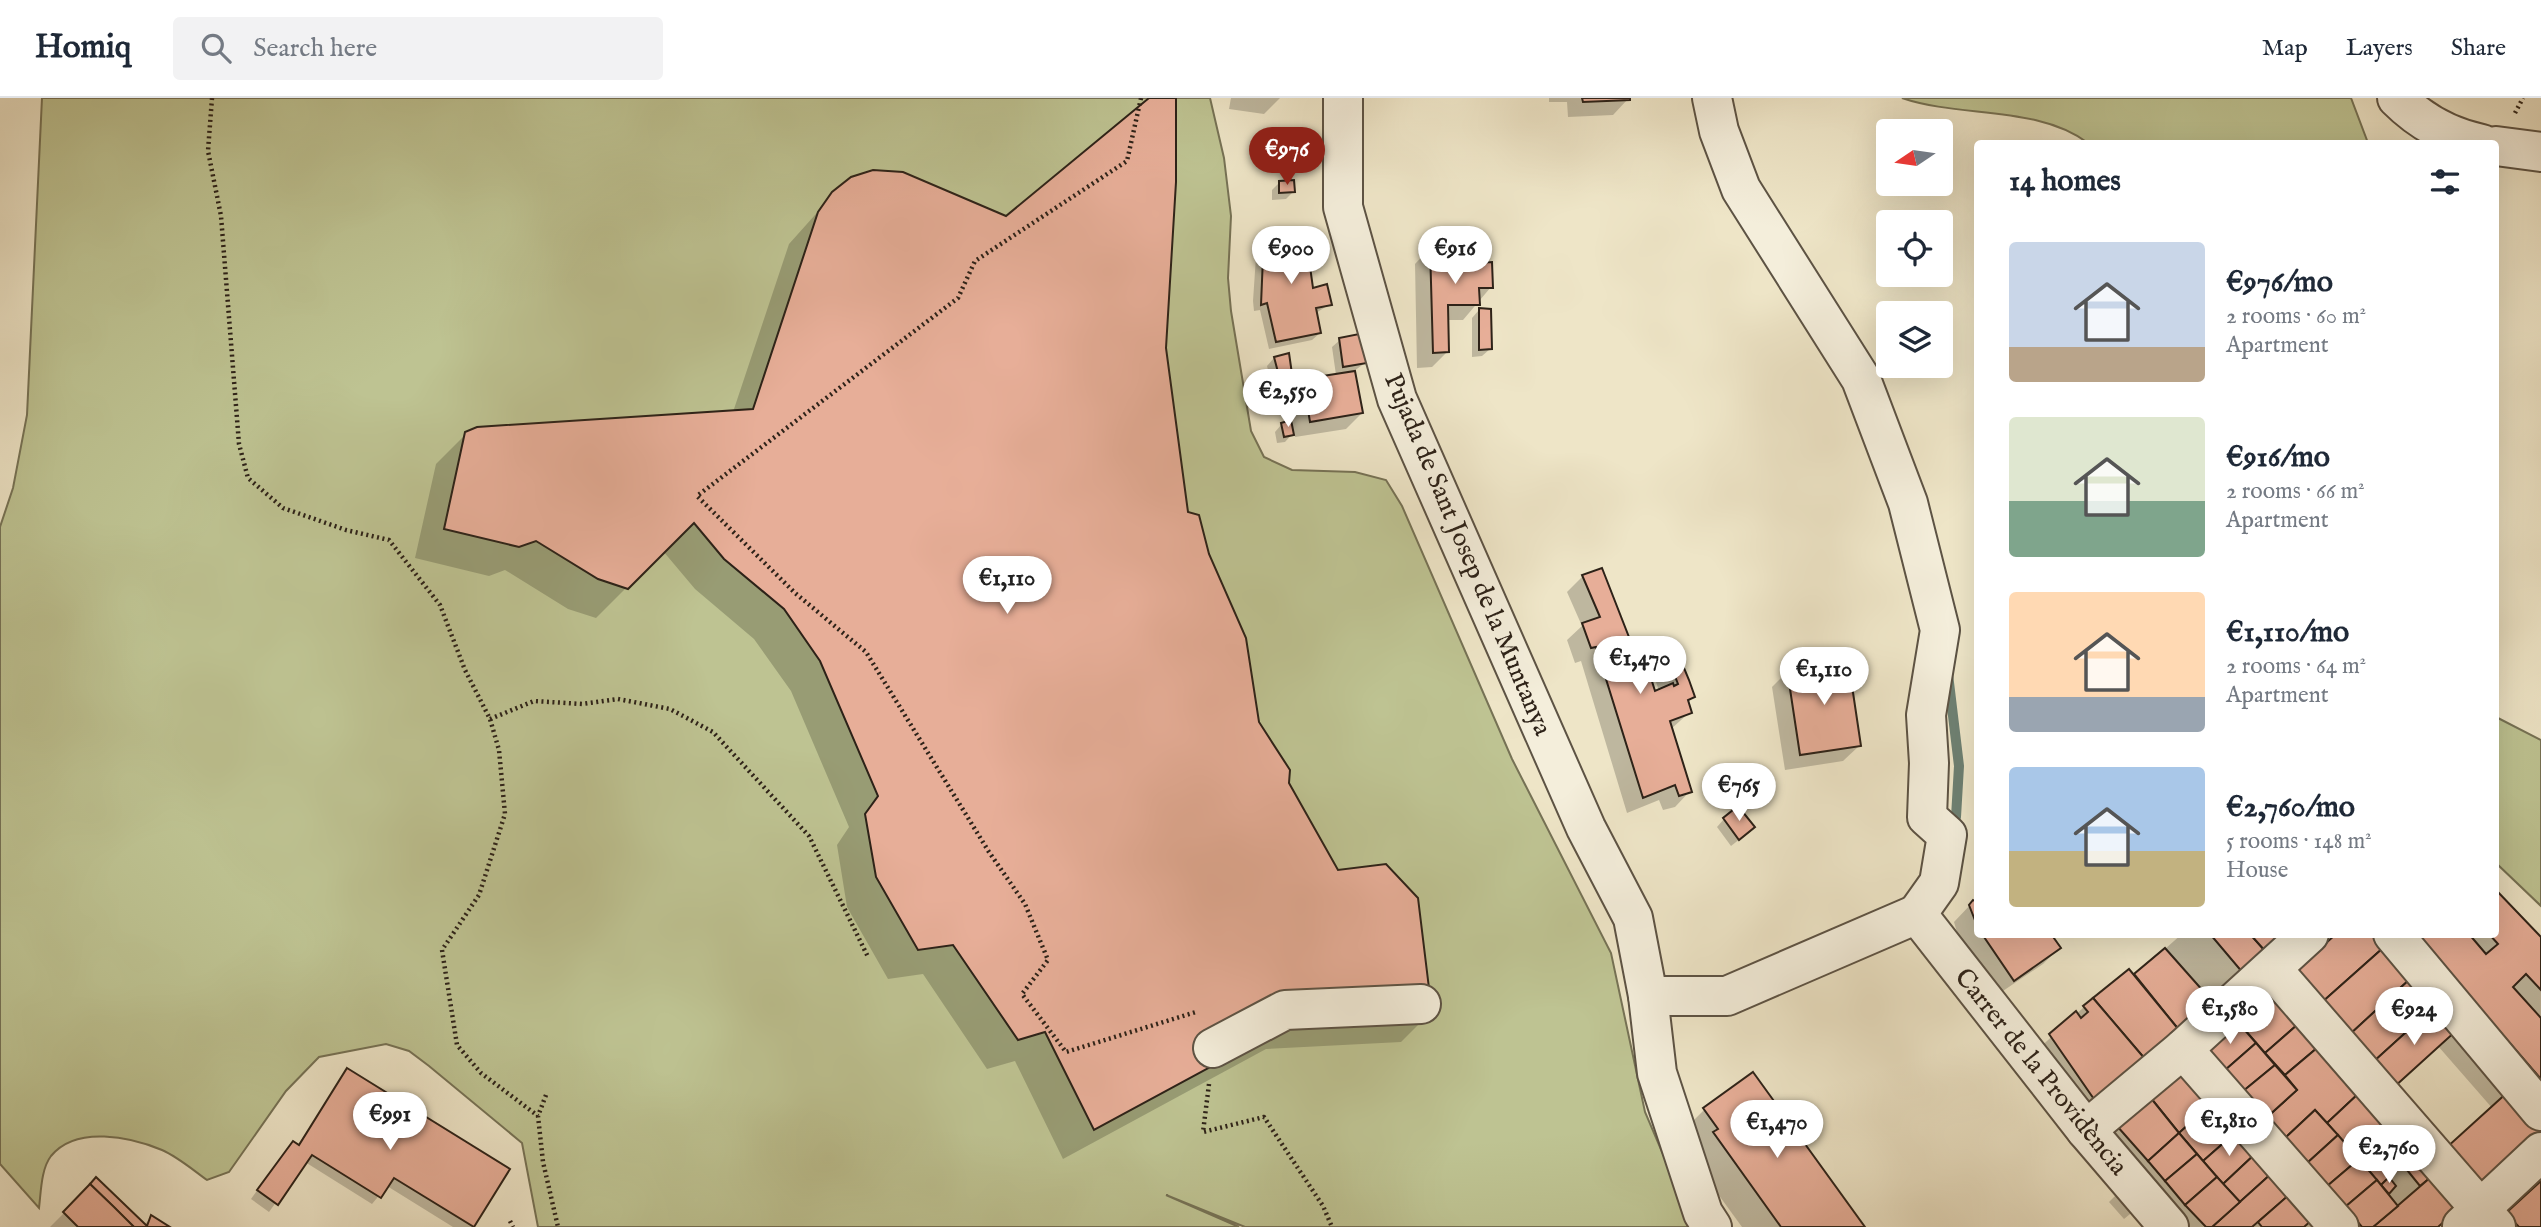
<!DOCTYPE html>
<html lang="en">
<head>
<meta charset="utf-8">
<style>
  body { margin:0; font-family:"IM FELL English",serif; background:#f2f2f3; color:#1f2937; height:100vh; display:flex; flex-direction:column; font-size:26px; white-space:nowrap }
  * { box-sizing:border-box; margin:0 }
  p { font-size:23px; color:#747a83 }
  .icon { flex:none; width:38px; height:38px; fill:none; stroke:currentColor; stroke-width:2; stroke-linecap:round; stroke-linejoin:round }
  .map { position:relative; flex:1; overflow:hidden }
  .details { position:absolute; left:1974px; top:42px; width:525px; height:798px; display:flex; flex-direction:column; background:#fff; border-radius:7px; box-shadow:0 7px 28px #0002 }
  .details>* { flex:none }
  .needle { width:46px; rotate:257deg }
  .buttons { position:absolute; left:1876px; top:21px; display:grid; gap:14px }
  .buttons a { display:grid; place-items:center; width:77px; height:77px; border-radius:7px; background:#fff; box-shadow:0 7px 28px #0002; font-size:35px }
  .price { position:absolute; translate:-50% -60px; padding:0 16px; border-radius:24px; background:#fff; color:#222; font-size:23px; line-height:46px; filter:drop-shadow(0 2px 4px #0008) }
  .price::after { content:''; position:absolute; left:50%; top:42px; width:21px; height:16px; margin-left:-10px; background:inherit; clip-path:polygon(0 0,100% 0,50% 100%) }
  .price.active { background:#8f2418; color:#fff }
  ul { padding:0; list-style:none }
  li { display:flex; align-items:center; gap:21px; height:175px; padding:0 35px }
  li span { display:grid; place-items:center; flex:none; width:196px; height:140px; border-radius:7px; color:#555 }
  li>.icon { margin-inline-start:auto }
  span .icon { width:84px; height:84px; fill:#fffc; stroke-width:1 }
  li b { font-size:30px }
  h2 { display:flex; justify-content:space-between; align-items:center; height:84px; padding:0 35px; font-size:30px }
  header { display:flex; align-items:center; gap:42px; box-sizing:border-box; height:98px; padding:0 35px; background:#fff; border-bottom:2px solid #e0e1e3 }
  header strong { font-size:33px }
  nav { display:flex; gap:38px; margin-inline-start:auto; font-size:24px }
  .search { width:490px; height:63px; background:#f2f2f3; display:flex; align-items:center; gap:18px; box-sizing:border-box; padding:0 24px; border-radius:7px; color:#747a83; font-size:26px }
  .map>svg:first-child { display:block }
  .green { fill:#bec392; stroke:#767255; stroke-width:2 }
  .shadow { fill:#0003; fill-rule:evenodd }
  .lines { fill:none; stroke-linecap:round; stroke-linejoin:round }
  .stream { stroke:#6e8173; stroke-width:10 }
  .building { fill:#e7ae98; stroke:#2d2218; stroke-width:2 }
  .minor-casing { stroke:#5d5344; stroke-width:42 }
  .path { stroke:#2d2218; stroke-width:4.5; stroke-dasharray:2 3.5; stroke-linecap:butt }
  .minor { stroke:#f4eedb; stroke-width:38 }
  .labels { text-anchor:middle; stroke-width:5; stroke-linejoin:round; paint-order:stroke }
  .street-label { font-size:26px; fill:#2d2218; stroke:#f4eedb }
</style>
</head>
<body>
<header>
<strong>Homiq</strong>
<div class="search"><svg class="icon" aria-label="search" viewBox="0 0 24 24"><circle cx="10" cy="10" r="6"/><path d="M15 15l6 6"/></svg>Search here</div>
<nav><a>Map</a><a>Layers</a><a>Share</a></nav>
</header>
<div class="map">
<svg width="2541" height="1129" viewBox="0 0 2541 1129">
  <rect width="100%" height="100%" fill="#eee5c7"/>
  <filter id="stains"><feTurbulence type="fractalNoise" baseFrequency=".00286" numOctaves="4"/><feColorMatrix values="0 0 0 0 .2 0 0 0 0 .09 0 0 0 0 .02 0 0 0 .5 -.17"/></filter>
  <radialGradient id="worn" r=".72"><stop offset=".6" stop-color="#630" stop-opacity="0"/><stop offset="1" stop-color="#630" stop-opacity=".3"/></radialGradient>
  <g class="green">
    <path d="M42,0h1168l14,60 7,58 -3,62 3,33 20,120 13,26 28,13 63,2 31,8 16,26 110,253 99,194 34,159 49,115h-449l-79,-32 73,32h-701l-16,-84 -93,-77 -20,-15 -23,-7 -67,13 -33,34 -57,81 -22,8c-14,-10 -29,-23 -45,-30 -31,-13 -86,-25 -111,6 -10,13 -10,36 -12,52l-39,-44v-637l13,-39 14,-73z"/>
    <path d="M1902,0h449l17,45h-280c-50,-38 -128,-25 -186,-45z"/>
    <path d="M2496,619l45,23v166l-45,-43z"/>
  </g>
  <g class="shadow">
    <path d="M1152,0h23l-11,250 22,165 71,210 80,149 94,140 -30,30 -135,7 -203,110 -48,-98 -28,8 -64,-95 -35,5 -41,-72 -10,-62 12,-18 -58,-136 -37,-52 -59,-50 -32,-38 -67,67 -28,-9 -63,-39 -16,6 -74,-18 21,-94 30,-30 267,-22 56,-168 51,-57 167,31z"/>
    <path d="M1231,0h49l-16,16 -35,-5z"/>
    <path d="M1549,0h79v1l-15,16 -45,2 -1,-15h-18z"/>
    <path d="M1280,84l13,10 -7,7 -14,1v-10z"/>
    <path d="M1264,137l47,55 19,14 -14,9 4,20 -8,7 -43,9 -9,-39 -6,1 -1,-10 4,-59z"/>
    <path d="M1430,150l48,17 13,22 -28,33h-16v32l-15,15 -15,1 -2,-104z"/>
    <path d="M1479,212l11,39 -8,7 -10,1v-39z"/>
    <path d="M1340,242l25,23 -11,8 8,42 -16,16 -51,8 -1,-5 -9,10 -8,1 -2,-11 7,-8 11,-2 -4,-26 15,-16 32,-5 -4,-28z"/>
    <path d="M1274,260l17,15 -8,8 -12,1 -4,-16z"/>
    <path d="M1583,478l61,104 10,13 5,-2 -6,-18 15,-16 25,40 -6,6 3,9 -19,17 19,62 -15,16 -12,3 -4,-10 -32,13 -46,-152 -6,2 -8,-23 15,-14 -15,-34z"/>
    <path d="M1788,573l71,75 -16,15 -58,9 -13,-83z"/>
    <path d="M1724,721l21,16 -14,11 -14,-19z"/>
    <path d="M2496,794l45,48v224l-85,45 -18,18h-288l-15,-17 -11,9 -15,-17 10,-10 -31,-35 30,-29 221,-194h157zM2438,948l55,63 -46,40 -70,-46z"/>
    <path d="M1973,804l5,3v29h71l10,14 -16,16 -46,31 -38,-56 -5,-17z"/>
    <path d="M2182,836h104l-220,196 -45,-65 63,-58 49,-30z"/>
    <path d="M348,972l160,99 -36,58h-19l-66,-41 -15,18 -67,-42 -36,50 -18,-13 35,-49 7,-7 4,3z"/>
    <path d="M1753,977l110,152h-121l-51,-70 -10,-24 23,-23z"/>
    <path d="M83,1096l61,31 7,-7 16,9h-117z"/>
  </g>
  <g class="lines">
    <path class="stream" d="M1948,576l11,92 -3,51"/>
  </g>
  <g class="building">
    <path d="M1149,0h27v84l-10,166 22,164 11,3 10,39 37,84 13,84 31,48 -1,13 49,87 48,-6 32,34 14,115 -135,7 -203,110 -49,-98 -27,8 -65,-95 -35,5 -42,-73 -11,-63 13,-18 -58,-135 -36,-52 -60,-50 -30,-36 -66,66 -30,-10 -62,-38 -17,6 -75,-18 21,-97 12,-5 276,-18 65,-197 14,-20 19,-15 22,-7 30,2 103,44z"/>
    <path d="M1582,0h48v2l-47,2z"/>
    <path d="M1294,82l1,12 -16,1v-12z"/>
    <path d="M1305,133l8,57 14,-4 5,21 -16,3 5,25 -45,9 -9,-39 -6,2 3,-72z"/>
    <path d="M1480,147v18l12,-1 1,26h-14l1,17h-32l1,47 -16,1 -3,-106z"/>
    <path d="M1479,210l12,1 1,40 -13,1z"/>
    <path d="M1359,236l4,6 4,23 -24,4 -4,-29z"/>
    <path d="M1289,255l3,21 -13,2 -5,-19z"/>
    <path d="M1355,273l8,42 -53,9 -7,-43z"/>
    <path d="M1291,322l3,15 -10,2 -3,-14z"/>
    <path d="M1602,470l43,110 5,-3 5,16 18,-8 1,3 4,-2 -11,-28 10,-5 12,29 6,17 -7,3 4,13 -22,8 22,71 -13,4 -4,-11 -32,13 -47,-151 -5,1 -9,-25 18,-6 -18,-42z"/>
    <path d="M1848,561l13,87 -61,9 -13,-86z"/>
    <path d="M1738,708l17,21 -16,13 -16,-22z"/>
    <path d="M2496,792l45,47v53l-15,-16 -13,13 28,31v61l-126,-145h54l17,20 12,-10 -9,-10h7z"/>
    <path d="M1973,802l5,3v25l-9,-23z"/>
    <path d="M1982,836h69l10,14 -47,33z"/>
    <path d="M2210,836h40l16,18 -23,21z"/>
    <path d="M2250,836h37l-21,18z"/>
    <path d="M2336,836h35l12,14 -63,56 -27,-31z"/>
    <path d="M2165,850l47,53 -33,29 -45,-56z"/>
    <path d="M2383,850l27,31 -62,57 -28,-32z"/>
    <path d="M2129,871l50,61 -34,29 -52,-61z"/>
    <path d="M2410,881l25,27 -63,57 -24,-27z"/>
    <path d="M2269,895l28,32 -32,28 -28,-32z"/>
    <path d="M2093,900l52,61 -49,43 -47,-68 27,-23 5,7 7,-6 -5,-6z"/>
    <path d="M2435,908l22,24 -64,58 -21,-25z"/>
    <path d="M2237,923l19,22 -32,28 -19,-22z"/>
    <path d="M2297,927l20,23 -32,27 -20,-22z"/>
    <path d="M2256,945l19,22 -33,27 -18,-21z"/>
    <path d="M2317,950l41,46 -31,29 -12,-13 -31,29 -18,-21 31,-28 -12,-15z"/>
    <path d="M2275,967l22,25 -31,28 -24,-26z"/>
    <path d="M347,970l163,101 -36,58 -80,-49 -13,20 -69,-43 -34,50 -21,-15 36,-49 6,4z"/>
    <path d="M2182,972l29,34 -32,29 -29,-36z"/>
    <path d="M1753,974l112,155h-84l-68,-95 5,-3 -15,-21z"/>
    <path d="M2510,992l31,34v11l-59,53 -36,-40z"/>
    <path d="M2358,996l37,43 -31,29 -37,-43z"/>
    <path d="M2150,999l29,36 -31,28 -31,-35z"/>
    <path d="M2211,1006l25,28 -33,29 -24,-28z"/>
    <path d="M2315,1012l23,25 -32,29 -22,-25z"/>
    <path d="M2236,1034l19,22 -32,30 -20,-23z"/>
    <path d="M2179,1035l18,21 -32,27 -17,-20z"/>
    <path d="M2338,1037l21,24 -33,28 -20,-23z"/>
    <path d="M2395,1039l17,19 -31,29 -17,-19z"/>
    <path d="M2197,1056l20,23 -32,28 -20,-24z"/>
    <path d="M2255,1056l17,19 -32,29 -17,-18z"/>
    <path d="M2412,1058l19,21 -11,9 -17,-21z"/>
    <path d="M2359,1061l18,21 -32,27 -19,-20z"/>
    <path d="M2272,1075l18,21 -38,33h-40z"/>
    <path d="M96,1079l51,49 4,-11 19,12h-36l-44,-43z"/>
    <path d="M2217,1079l23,25 -28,25h-6l-21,-22z"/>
    <path d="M2389,1079l7,9 -7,8 -8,-9z"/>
    <path d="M2431,1079l27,32 -20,18h-65z"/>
    <path d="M2377,1082l21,26 -25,21h-11l-17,-20z"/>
    <path d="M2541,1083v46h-22l-13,-14z"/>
    <path d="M90,1086l24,23 20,20h-56l-15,-15z"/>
    <path d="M2290,1096l23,25 -9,8h-42l-4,-5z"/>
  </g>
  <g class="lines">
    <g class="minor-casing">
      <g id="minor">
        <path d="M1343,0v109l54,192 189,429 47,90 15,78 9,77 46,140 9,14"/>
        <path d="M1712,0l7,33 22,58 120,190 47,124 32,127 -14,85 3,48 -2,54 20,18 -8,48 -22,31"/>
        <path d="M2397,0c24,24 51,39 85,46"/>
        <path d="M2496,48l45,6"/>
        <path d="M1917,816l169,216 83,97"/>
        <path d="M2393,836l148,177"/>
        <path d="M2272,871l224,258"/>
        <path d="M1648,898h79l190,-82"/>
        <path d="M1213,950l72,-38 136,-6"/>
        <path d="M2183,951l156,178"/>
        <path d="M2086,1032l97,-81 126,-115"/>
        <path d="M2462,1128l79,-74"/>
      </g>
    </g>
    <g class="path">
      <path d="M212,0l-4,53 13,65 18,228 9,34 35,30 63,22 43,10 51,65 25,65 25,49 9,31 6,64 -26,81 -37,55 15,95 24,28 57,43"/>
      <path d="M1141,0l-14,63 -152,100 -17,37 -261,198 98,97 71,59 123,200 36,52 23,56 -26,34 44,58 130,-40"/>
      <path d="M2515,15l8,-15"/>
      <path d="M490,621l44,-18 48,3 36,-5 52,10 43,23 96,104 59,121"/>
      <path d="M1209,986l-6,48 61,-15 59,89 9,21"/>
      <path d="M546,997l-8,21 5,46 15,65"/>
      <path d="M510,1123l3,6"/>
    </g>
    <use href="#minor" class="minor"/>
  </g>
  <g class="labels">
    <g class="street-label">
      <text transform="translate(1469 456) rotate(67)" y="9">Pujada de Sant Josep de la Muntanya</text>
      <text transform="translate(2042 973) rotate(51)" y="9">Carrer de la Providència</text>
    </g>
  </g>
  <rect width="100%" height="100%" filter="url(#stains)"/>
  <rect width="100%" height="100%" fill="url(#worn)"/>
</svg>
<div class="buttons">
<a><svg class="needle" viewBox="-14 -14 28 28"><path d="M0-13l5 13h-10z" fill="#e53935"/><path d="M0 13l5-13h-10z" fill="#747a83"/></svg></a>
<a><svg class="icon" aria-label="locate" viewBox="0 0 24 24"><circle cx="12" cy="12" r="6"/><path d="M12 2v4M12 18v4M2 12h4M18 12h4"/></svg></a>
<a><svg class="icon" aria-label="layers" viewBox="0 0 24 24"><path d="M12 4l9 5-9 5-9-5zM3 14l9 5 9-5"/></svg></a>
</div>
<b class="price active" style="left:1287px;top:89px">€976</b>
<b class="price" style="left:1291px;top:188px">€900</b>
<b class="price" style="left:1455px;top:188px">€916</b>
<b class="price" style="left:1288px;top:331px">€2,550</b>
<b class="price" style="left:1007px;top:518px">€1,110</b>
<b class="price" style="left:1640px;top:598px">€1,470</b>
<b class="price" style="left:1824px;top:609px">€1,110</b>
<b class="price" style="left:1739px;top:725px">€765</b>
<b class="price" style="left:2230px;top:948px">€1,580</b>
<b class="price" style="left:2414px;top:949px">€924</b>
<b class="price" style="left:390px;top:1054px">€991</b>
<b class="price" style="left:2229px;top:1060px">€1,810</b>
<b class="price" style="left:1777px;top:1062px">€1,470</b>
<b class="price" style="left:2389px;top:1087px">€2,760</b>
<section class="details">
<h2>14 homes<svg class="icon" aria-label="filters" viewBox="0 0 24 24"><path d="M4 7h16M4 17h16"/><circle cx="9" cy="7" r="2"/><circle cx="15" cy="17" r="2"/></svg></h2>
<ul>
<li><span style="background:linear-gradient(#c9d6e8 75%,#b9a48a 0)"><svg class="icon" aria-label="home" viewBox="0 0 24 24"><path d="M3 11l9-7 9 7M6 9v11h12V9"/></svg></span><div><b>€976/mo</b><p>2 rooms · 60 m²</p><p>Apartment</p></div></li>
<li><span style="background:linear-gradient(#dfe7d0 60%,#7fa58c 0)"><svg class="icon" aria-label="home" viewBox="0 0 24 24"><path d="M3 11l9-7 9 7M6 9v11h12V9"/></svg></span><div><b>€916/mo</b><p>2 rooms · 66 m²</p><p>Apartment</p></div></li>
<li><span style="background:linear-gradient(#ffd9b3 75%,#9aa5b1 0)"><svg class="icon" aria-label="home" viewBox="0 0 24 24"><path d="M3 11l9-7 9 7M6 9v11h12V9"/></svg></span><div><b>€1,110/mo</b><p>2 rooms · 64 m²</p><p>Apartment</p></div></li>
<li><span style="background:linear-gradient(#a9c7e8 60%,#c2b280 0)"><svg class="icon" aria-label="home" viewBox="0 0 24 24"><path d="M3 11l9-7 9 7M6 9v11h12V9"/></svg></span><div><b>€2,760/mo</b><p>5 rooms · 148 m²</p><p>House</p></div></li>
</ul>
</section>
</div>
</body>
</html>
